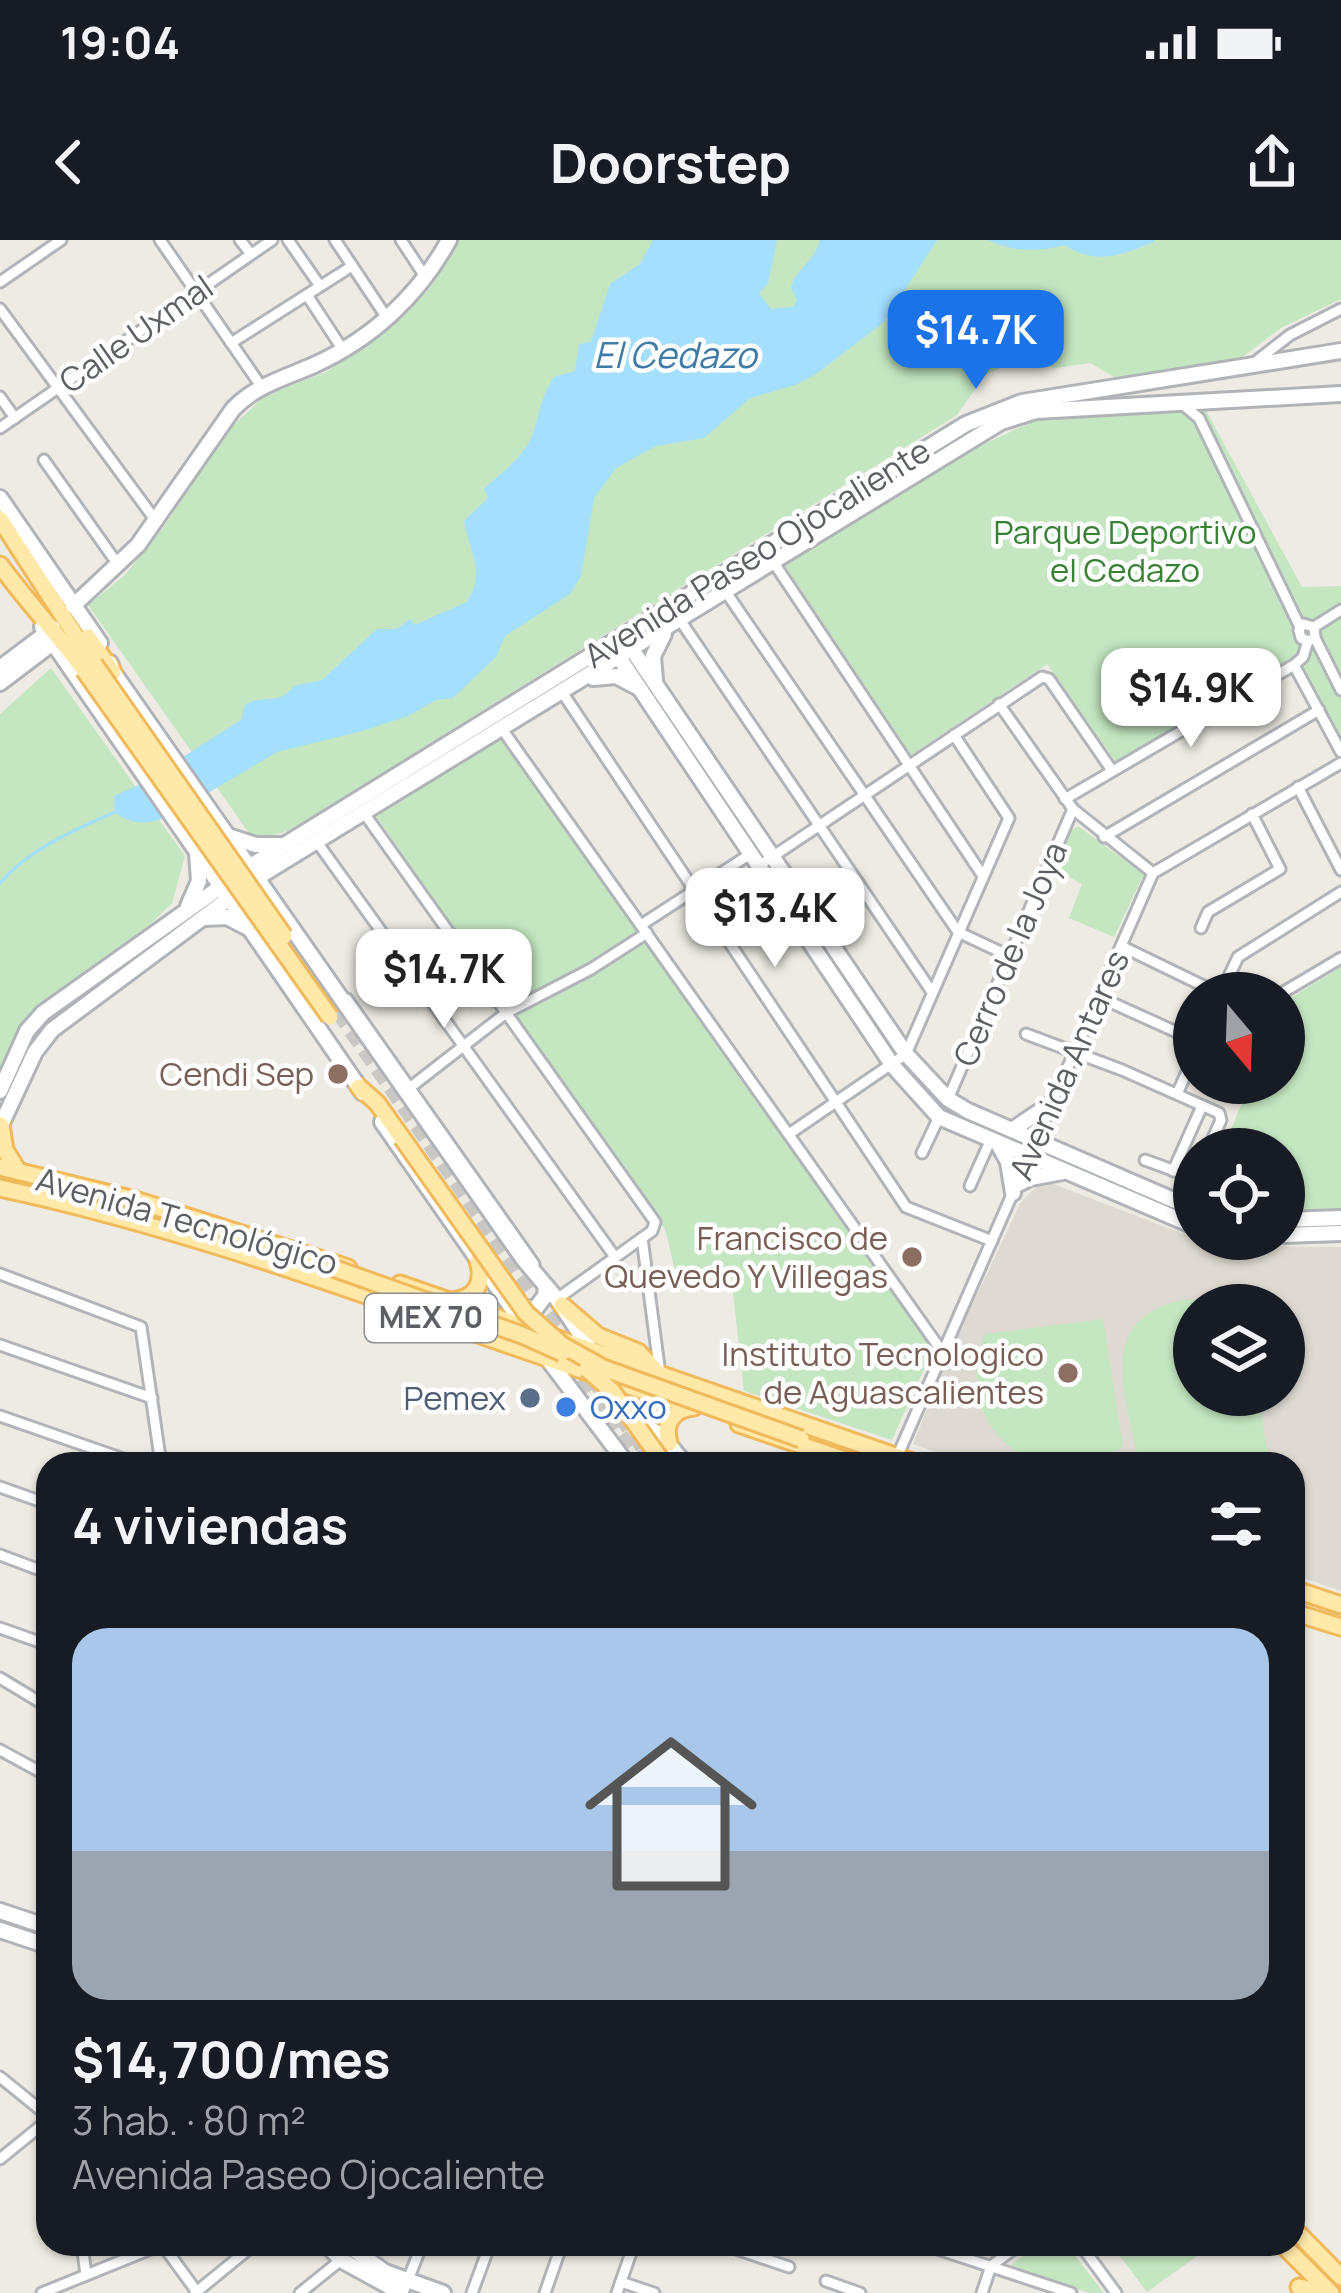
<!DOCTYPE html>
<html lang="es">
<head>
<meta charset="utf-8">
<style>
  body { margin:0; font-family:Manrope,sans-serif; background:#242831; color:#f1f3f6; height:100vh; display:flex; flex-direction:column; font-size:45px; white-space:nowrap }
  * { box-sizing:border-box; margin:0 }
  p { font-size:39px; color:#9ea1a6 }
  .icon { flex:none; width:66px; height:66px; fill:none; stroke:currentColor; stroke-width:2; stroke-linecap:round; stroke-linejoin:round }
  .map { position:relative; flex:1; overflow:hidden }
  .drawer { position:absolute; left:36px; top:1212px; width:1269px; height:804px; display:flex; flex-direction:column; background:#171b24; border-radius:36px; box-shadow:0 3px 9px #0004 }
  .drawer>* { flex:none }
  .needle { width:78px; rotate:161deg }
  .fabs { position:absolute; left:1173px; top:732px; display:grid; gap:24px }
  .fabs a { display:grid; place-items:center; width:132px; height:132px; border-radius:50%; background:#171b24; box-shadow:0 3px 9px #0004; font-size:60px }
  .price { position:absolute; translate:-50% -102px; padding:0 27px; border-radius:24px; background:#fff; color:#222; font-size:39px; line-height:78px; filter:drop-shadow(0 3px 6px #0008) }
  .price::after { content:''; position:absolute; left:50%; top:72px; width:36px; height:27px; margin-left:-18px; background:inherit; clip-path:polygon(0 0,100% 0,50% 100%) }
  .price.current { background:#1a73e8; color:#fff }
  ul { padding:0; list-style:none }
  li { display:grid; align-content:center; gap:24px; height:636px; padding:0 36px }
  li+li { border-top:3px solid #363941 }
  li span { display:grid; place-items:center; height:372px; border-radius:36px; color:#555 }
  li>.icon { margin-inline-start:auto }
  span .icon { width:216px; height:216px; fill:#fffc; stroke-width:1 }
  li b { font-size:51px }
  h2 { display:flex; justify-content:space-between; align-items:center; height:144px; padding:0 36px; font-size:51px }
  .status { display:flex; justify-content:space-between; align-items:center; height:84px; padding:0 60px; background:#171b24; direction:ltr }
  .status svg { height:33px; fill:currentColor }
  header { display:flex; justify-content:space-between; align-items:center; height:156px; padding:0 36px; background:#171b24; font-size:54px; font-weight:700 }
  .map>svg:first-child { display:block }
  .education { fill:#dedad2; fill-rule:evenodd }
  .green { fill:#c4e6c1 }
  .water { fill:#a4dffe }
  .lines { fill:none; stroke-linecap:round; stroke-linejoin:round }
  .stream { stroke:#a4dffe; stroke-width:3 }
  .primary-tunnel { stroke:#cac8c4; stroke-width:15; stroke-dasharray:15 8; stroke-linecap:butt }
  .street-casing { stroke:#b1b5b9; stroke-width:15 }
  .secondary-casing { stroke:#b0b4b9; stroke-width:20 }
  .primary-casing { stroke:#f0b95b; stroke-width:21 }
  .street { stroke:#fff; stroke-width:9 }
  .secondary { stroke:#fff; stroke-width:14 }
  .primary { stroke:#fee9a9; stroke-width:15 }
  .primary-bridge-casing { stroke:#f0b95b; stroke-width:21; stroke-linecap:butt }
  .primary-bridge { stroke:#fee9a9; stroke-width:15 }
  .education-dot { fill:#8d6e63; stroke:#fff; stroke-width:4.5 }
  .service-dot { fill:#5c6f8a; stroke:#fff; stroke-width:4.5 }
  .shop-dot { fill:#3f7fe0; stroke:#fff; stroke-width:4.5 }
  .labels { text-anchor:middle; stroke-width:9; stroke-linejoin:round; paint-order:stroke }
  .shield { fill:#fff; stroke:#8d9092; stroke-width:3 }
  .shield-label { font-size:30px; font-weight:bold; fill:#5c6064 }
  .street-label { font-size:33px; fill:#5c6064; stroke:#fff }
  .park-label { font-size:33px; fill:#398235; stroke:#fff }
  .education-label { font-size:33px; fill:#785e54; stroke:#fff; text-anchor:end }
  .service-label { font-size:33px; fill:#4e5e75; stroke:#fff; text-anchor:end }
  .shop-label { font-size:33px; fill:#366cbe; stroke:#fff; text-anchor:start }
  .water-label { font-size:36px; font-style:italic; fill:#3e7ba7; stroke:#fff }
</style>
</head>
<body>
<div class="status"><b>19:04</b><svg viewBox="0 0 49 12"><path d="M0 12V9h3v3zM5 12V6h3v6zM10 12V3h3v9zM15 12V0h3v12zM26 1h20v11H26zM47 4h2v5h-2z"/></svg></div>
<header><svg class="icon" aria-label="back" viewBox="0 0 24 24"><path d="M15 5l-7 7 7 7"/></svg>Doorstep<svg class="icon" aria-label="share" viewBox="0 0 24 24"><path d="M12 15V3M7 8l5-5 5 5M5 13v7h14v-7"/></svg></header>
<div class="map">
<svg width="1341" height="2053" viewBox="0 0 1341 2053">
  <rect width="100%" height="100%" fill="#eeebe4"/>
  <path class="education" d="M1048,942l167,64 126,1v344l-48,-17v-110h-324l-56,-20 37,-93 71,-149 15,-15zM1194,1065h90v90h-90z"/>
  <g class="green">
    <path d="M459,0h882v59l-60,29 -41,31 -47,15 -70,8 -33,-19 -35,5 -28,-8 -22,6 -20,9 -28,40 -666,415 -24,7 -18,-4 -161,-228 37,-30 40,-50 61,-93 40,-37 60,-23 56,-37 48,-47z"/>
    <path d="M1204,167l98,180 39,-1v155l-45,-84 -180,105 -69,-98 -136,91 -127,-191 192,-116 62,-29z"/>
    <path d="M51,428l134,188 -13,47 -172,168v-357z"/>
    <path d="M501,499l432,610 -41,91 -148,-49 -13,-116 -56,-4 -10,-42 -290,-414z"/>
    <path d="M1078,586l66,48 -30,63 -45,-19 13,-34 -25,-13 14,-40z"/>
    <path d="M1341,727v242l-57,2v-62h-61l27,-66h34v-81z"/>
    <path d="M1187,1059l34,6h-27v90h64l11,69h-130c-12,-69 -48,-146 48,-165z"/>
    <path d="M1103,1079l20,128c-11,5 -23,13 -34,16 -81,19 -134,-58 -104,-129z"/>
    <path d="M1038,2004h28l38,49h-15l-78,-28z"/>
    <path d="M1111,2004h103l-67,48z"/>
  </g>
  <g class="water">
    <path d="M653,0h124l-9,43 -9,10 12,16 22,-2 4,-7 -6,-13c6,-19 25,-28 29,-47h117l-53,82 -68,52 -21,11 -45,13 -46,40 -48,8 -40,22 -22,30 -13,78 -11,18 -65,42 -9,21 -43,41 -17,2 -28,16 -46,15 -85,21 -110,65c-20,7 -35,9 -52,-5l-1,-16 25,-11 102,-65 4,-15c20,-12 33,2 49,-19l28,-6 55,-51h20l13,-10 5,6 52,-23c20,-31 2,-50 -3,-81l24,-23 -4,-9c18,-17 42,-33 50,-58 7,-24 6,-31 20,-54l21,-6 4,-27 12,-2 19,-58 30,-20z"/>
    <path d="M988,0h166v2c-34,13 -57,24 -89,3 -26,7 -52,7 -77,-5z"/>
  </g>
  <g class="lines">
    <path class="stream" d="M0,643c29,-34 74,-53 115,-71"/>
    <g class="primary-tunnel">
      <path d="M338,772l231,333"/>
      <path d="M568,1120l73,104"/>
      <path d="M593,1139l62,85"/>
    </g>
    <g class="street-casing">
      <g id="street">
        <path d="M160,0l101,146"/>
        <path d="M240,0l11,14"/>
        <path d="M288,0l32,46"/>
        <path d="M335,0l52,78"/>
        <path d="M401,0l25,38"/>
        <path d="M0,42l61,-42"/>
        <path d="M307,55l36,55"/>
        <path d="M0,69l156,212"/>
        <path d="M231,103l121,-77"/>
        <path d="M1254,123l36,-28 51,-26"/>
        <path d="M0,157l15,21"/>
        <path d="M1181,163l18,15 101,209"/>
        <path d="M0,188l272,-188"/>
        <path d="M44,220l75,106"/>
        <path d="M774,323l209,313"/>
        <path d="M726,352l232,340 51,24"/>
        <path d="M680,380l252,372"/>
        <path d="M1314,387l1,11 -7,3 -7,-3 -2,-8 4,-6 11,3 27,-17"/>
        <path d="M1315,398l26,52"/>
        <path d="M1294,425l47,87"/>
        <path d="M562,452l344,515 86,34"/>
        <path d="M999,464l74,105 80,64"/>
        <path d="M502,489l439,621"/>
        <path d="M1298,547l43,83"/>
        <path d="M1065,559l229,-134 9,-8 5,-16"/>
        <path d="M364,573l291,409 -3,9 -95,68"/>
        <path d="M1104,597l215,-127"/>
        <path d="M317,602l298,415"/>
        <path d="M760,625l282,-188 7,2 62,90"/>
        <path d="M641,685l111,-72"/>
        <path d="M1201,688l7,-16 72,-43 -28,-55"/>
        <path d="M1121,706l97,47"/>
        <path d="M1221,753l17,-36 103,-65"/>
        <path d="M1282,753l59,-35"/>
        <path d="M1099,757l95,43"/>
        <path d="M347,759l187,265"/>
        <path d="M1026,794l96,36 97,43 2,7 -13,29"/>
        <path d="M412,846l94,-73 85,-44 56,-36"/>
        <path d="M1177,854l17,-38"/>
        <path d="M948,859l125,-290"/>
        <path d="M789,894l117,-80 103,-236 -55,-83"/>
        <path d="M922,913l17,-36"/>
        <path d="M1145,920l49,18"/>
        <path d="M1173,931l29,-65"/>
        <path d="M970,946l21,-47"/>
        <path d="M642,998l18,136"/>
        <path d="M0,1034l141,53 20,137"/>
        <path d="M0,1105l152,53"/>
        <path d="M0,1176l138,48"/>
        <path d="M897,1217l256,-584 188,-110"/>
        <path d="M0,1247l48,17"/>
        <path d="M0,1315l48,18"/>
        <path d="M0,1388l48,17"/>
        <path d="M0,1438l48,29"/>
        <path d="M0,1510l48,26"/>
        <path d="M0,1837l48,39"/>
        <path d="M0,1919l48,-39"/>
        <path d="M82,2004l4,31"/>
        <path d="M162,2004l35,48"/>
        <path d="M721,2004l68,23"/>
        <path d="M922,2004l149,49"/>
        <path d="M1080,2004l36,49"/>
        <path d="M826,2041l34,12"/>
        <path d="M621,2042l33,11"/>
        <path d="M42,2053l121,-49"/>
        <path d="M195,2053l60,-49"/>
        <path d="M300,2053l41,-33"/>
        <path d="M403,2053l19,-49"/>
        <path d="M472,2053l18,-49"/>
        <path d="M545,2053l17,-49"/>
        <path d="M617,2053l17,-49"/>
        <path d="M982,2053l9,-27 29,-22"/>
      </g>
    </g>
    <g class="secondary-casing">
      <g id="secondary">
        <path d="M0,258l100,145"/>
        <path d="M73,366l65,-61 95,-136c23,-24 52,-31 81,-44 58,-26 105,-70 135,-125"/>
        <path d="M42,387l321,466"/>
        <path d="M627,402l279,412 42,45 20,12 226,98"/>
        <path d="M616,413l277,413 46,51 255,109"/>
        <path d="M110,423l3,9 411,588 33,39 35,53"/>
        <path d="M0,428l53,-40"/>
        <path d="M593,438l23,-2 23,12"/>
        <path d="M655,440l-2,-24 11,-22"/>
        <path d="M0,443l58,-44"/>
        <path d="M225,595l31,10h24"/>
        <path d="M188,666l11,-25 -2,-28"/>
        <path d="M204,678l23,-1 23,12"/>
        <path d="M0,851l27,-60 16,-18 204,-145 719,-444 56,-22 319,-51"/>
        <path d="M382,882l145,208"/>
        <path d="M0,887l35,-75 17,-22 203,-151 746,-457 35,-11 305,-17"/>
        <path d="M1012,890l40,-27"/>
        <path d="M997,902l11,20 5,31"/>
        <path d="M1016,945l14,-7 33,-6"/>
        <path d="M1284,980l57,-2"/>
        <path d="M1284,995l57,-2"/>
        <path d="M515,1069l21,-1 9,-12 1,-10"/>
        <path d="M547,1118l80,106"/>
        <path d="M642,1184l19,11 24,29"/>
        <path d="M0,1671l48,16"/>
        <path d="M0,1690l48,16"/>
        <path d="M326,2004l15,16 60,33"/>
        <path d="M346,2004l39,28 58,21"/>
      </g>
    </g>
    <g class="primary-casing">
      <g id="primary">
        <path d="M0,279l94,145"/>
        <path d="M0,325c27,37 57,68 84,105"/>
        <path d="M88,397l25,35"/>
        <path d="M359,847l18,16 25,35"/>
        <path d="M1,885l4,25 13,21"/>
        <path d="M0,927l135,33 213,68"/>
        <path d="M0,948c230,49 448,140 672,212"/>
        <path d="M400,1044l518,180"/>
        <path d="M452,1061c23,-2 33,-18 26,-40"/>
        <path d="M562,1065l36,31 40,16 16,17"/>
        <path d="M739,1184l118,40"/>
        <path d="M669,1203c-6,-20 4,-34 25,-36"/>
        <path d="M1293,1349l48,16"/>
        <path d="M1293,1372l48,15"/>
        <path d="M1293,1988l48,49"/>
        <path d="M1282,2004l49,49"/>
        <path d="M1299,2047l28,6"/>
      </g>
    </g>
    <use href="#street" class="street"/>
    <use href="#secondary" class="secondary"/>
    <use href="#primary" class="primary"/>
    <g class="primary-bridge-casing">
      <g id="primary-bridge">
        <path d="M94,424l190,272"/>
        <path d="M84,430l246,347"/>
        <path d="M402,898l124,175 36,32 41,23 198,71"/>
        <path d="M333,1028l189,67 40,18"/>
        <path d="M587,1129l25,22 52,73"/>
      </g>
    </g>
    <use href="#primary-bridge" class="primary-bridge"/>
  </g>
  <g class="education-dot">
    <circle cx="338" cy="834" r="12"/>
    <circle cx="912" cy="1017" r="12"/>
    <circle cx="1068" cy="1133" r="12"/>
  </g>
  <circle class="service-dot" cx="530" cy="1158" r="12"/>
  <circle class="shop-dot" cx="566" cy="1167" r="12"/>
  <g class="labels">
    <rect class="shield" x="365" y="1054" width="132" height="48" rx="9"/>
    <g class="shield-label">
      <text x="431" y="1088">MEX 70</text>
    </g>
    <g class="street-label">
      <text transform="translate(136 94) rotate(-35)" y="12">Calle Uxmal</text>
      <text transform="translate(757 313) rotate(-32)" y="12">Avenida Paseo Ojocaliente</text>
      <text transform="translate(1010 714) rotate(-67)" y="12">Cerro de la Joya</text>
      <text transform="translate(1069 825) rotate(-66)" y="12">Avenida Antares</text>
      <text transform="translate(187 981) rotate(16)" y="12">Avenida Tecnológico</text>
    </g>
    <g class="park-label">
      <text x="1125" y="304">Parque Deportivo<tspan x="1125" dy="38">el Cedazo</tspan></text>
    </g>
    <g class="education-label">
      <text x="314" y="846">Cendi Sep</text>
      <text x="888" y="1010">Francisco de<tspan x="888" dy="38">Quevedo Y Villegas</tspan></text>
      <text x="1044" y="1126">Instituto Tecnologico<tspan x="1044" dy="38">de Aguascalientes</tspan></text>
    </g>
    <g class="service-label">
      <text x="506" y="1170">Pemex</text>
    </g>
    <g class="shop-label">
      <text x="590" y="1179">Oxxo</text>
    </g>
    <g class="water-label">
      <text x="675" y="128">El Cedazo</text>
    </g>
  </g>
</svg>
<div class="fabs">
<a><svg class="needle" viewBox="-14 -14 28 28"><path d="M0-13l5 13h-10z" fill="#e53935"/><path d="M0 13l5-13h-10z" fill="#9ea1a6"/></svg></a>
<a><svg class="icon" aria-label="locate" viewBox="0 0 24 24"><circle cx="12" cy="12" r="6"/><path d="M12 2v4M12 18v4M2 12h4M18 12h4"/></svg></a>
<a><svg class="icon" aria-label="layers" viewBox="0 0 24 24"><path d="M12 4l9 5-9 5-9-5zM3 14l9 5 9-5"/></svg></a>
</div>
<b class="price current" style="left:976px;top:152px">$14.7K</b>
<b class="price" style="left:1191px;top:510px">$14.9K</b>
<b class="price" style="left:775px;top:730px">$13.4K</b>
<b class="price" style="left:444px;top:791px">$14.7K</b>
<section class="drawer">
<h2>4 viviendas<svg class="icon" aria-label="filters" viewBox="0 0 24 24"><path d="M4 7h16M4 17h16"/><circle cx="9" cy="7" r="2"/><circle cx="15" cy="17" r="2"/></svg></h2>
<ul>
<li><span style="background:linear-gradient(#a9c7e8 60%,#9aa5b1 0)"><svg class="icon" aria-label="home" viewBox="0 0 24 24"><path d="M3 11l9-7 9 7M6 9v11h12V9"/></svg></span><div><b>$14,700/mes</b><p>3 hab. · 80 m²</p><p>Avenida Paseo Ojocaliente</p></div></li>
</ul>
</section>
</div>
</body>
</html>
